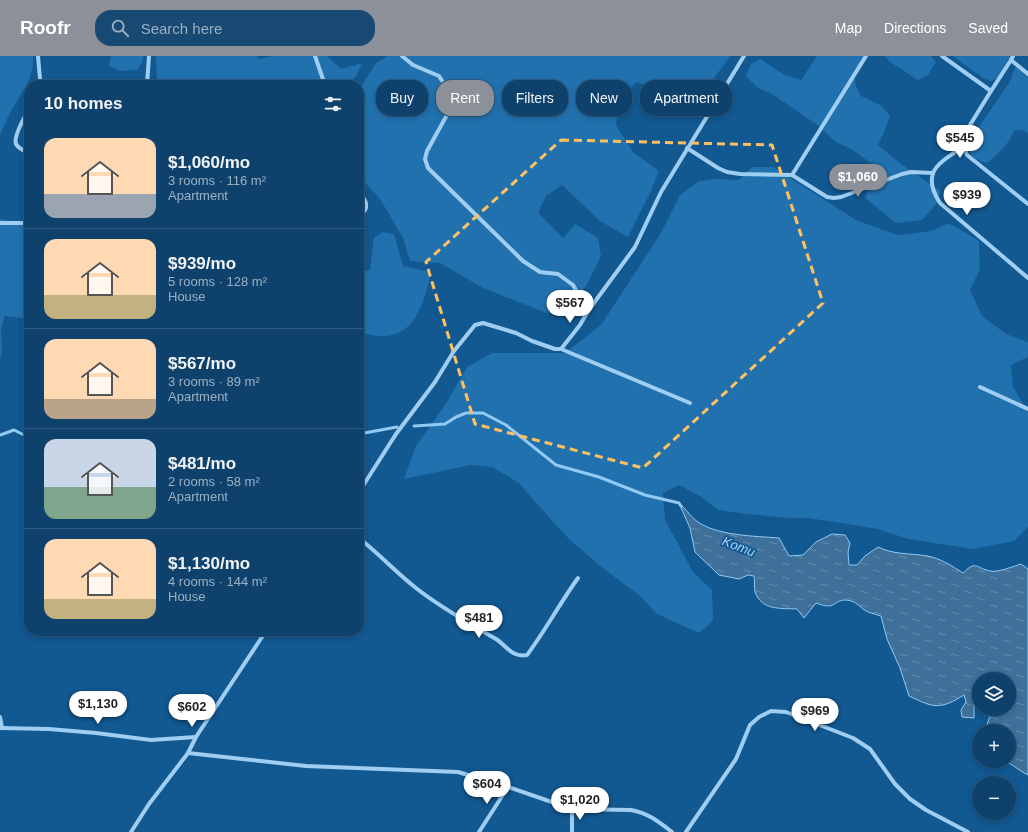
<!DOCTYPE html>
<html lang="en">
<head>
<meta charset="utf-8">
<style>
  body { margin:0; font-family:Arial,sans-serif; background:#174972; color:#f1f3f6; height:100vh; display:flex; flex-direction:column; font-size:15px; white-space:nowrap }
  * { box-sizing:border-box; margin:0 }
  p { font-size:13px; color:#9bb0c2 }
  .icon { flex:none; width:22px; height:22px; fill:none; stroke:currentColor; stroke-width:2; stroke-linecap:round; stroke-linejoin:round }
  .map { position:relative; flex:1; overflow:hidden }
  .details { position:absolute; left:24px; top:24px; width:340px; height:556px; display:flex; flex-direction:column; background:#0e426d; border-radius:16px; box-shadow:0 2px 6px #0003,0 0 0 1px #2e5b80 }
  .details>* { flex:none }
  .guide { position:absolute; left:376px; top:24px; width:380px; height:36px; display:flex; gap:8px }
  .buttons { position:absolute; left:972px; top:616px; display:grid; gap:8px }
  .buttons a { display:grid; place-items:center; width:44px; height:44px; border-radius:50%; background:#0e426d; box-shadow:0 2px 6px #0003,0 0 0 1px #2e5b80; font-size:20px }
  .price { position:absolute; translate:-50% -34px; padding:0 9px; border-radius:14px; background:#fff; color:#222; font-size:13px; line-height:26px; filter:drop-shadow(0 1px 2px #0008) }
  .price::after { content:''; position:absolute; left:50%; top:24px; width:12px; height:9px; margin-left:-6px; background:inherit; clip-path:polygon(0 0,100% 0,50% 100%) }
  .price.selected { background:#8c9099; color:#fff }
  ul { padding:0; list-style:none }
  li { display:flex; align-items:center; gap:12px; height:100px; padding:0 20px }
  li+li { border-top:1px solid #2e5b80 }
  li span { display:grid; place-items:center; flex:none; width:112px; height:80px; border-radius:12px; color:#555 }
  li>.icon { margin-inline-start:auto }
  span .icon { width:48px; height:48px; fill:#fffc; stroke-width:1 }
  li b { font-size:17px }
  h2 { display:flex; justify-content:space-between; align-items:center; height:48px; padding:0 20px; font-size:17px }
  .chip { padding:0 14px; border-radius:16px; background:#0e426d; box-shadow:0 2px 6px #0003,0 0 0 1px #2e5b80; font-size:14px; line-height:36px }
  .chip.selected { background:#8c9099; color:#fff }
  header { display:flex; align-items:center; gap:24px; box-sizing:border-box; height:56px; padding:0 20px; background:#8c9099; color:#fff }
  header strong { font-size:19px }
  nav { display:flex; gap:22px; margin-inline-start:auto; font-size:14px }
  .search { width:280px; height:36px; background:#174972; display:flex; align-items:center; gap:10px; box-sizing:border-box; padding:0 14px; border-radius:16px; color:#9bb0c2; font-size:15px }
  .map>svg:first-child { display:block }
  .green { fill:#2171af }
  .water { fill:url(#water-ripples); stroke:#91caf5 }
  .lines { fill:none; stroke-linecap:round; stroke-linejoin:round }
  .stream { stroke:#91caf5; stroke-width:3 }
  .minor { stroke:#9fcef2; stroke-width:4 }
  .marked { fill:none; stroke:#ffc060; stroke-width:3; stroke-dasharray:8 5; stroke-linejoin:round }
  .labels { text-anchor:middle; stroke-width:3.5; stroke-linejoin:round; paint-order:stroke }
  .water-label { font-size:13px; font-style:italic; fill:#abd7f9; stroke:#125891 }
</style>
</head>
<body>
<header>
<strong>Roofr</strong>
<div class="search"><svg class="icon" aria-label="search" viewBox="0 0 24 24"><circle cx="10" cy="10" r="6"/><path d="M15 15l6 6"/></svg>Search here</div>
<nav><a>Map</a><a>Directions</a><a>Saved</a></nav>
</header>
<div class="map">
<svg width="1028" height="776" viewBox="0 0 1028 776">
  <defs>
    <pattern id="water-ripples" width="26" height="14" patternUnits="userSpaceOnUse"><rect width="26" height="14" fill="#3e709a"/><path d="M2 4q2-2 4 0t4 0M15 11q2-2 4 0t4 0" fill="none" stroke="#658dae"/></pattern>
  </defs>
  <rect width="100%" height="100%" fill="#125891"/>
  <g class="green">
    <path d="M0,0h33c2,23 -13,38 -23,57 -4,8 -7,15 -10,23z"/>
    <path d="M111,0h32v4l-6,10 -17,1 -11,-5z"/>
    <path d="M156,0h101l2,3 13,-3h55l14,13 21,-6 -6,13 -9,9h-190z"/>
    <path d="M388,0h342l-15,21 -10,24 -37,-9 -32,-10 -17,19 -3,24 17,27 26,19 -8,20 -23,46 -28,-16 -38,-36 -16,11 -8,17 25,25 12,-14 23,14 3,18 -15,30 -18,23 -19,5 -66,-26 -43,-25 -30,-2 -7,-23 -23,-39 -21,-23v-86l17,-27z"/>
    <path d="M817,0h52l-15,17 2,13 5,10 21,10 8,10 -6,16 -6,13 23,19 39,27 -3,12 -15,17 -26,3 -31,-25 6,-15 14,-9 -32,-24 -17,-8 -20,-18 -44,-30 -14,-6 -12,-12 5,-12 9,-5 23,15 18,6z"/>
    <path d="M885,0h46l5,6 -8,13 -10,5 -28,-18z"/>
    <path d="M953,0h57l-11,22 -8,3 -8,-3z"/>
    <path d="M1017,7l11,8v62l-6,-3 -8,1c-4,12 -17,24 -27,32 -18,-4 -22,-13 -13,-29l35,-51z"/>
    <path d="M752,111h21l83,53 41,15 35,-4 17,-8 30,18 1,28 -10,21 12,26 24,18 22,8v15l-17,8 2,22 15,25v115l-14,14 -41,8 -65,-10 -30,-10 -37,-6 -33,-5h-19l-42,-4 -29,-4 -18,-14 -21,-11 -16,8 2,27 28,52 19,18 1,31 -14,12 -42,-19 -17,-18 -41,-31 -30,-26 -32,-35 -18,-21 -27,-16 -22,-2 -66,14 12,-33 31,-44 20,-35 25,-14h73l36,-28 60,-92 19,-38 19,-14 16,-2 24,1z"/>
    <path d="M0,163l17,3 12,-1v98l-24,-3 -4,13 1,24 -2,7z"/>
    <path d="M382,176l12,2 9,32 28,6c-9,43 -22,76 -72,60v-60l11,-2 4,-32z"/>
  </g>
  <path class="water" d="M679,447c7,6 14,17 22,21 21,12 54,12 78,14l10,18 14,-1 13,-13 16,-8 13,1 5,8 -2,9 1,13h8l8,-9 13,-9c16,8 32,6 49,9 13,2 25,10 36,17 14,-14 13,-4 28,-2 6,2 23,-5 30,-7l7,5v206l-7,-4 -12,-8 -12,5 -1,-7h13v-30h-11l-11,-6 5,-16h17v-30h-30v12h-2l-3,10v17l-12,-1 -1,-7 5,-8 -2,-7c-24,15 -30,13 -55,1l-9,-28 -13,-29 -6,-23c-6,-2 -13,-3 -18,-7 -6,-5 -8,-8 -17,-9 -14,0 -9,11 -30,3l-12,15 -7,-9c-16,-1 -35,2 -42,-17 -1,-4 0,-11 -1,-16l-6,-1 -9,4 -20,-4 -24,-23 -5,-24z"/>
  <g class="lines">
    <g class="stream">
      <path d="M414,370l31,-2 11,-7 10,-4h17l23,12 50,40 43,12 46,18 34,8 2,3"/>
      <path d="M359,378l38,-7"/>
      <path d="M0,379l14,-5 12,6 3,4"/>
    </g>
    <g class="minor">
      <path d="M38,0l2,23v6"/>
      <path d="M315,0l10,29"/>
      <path d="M402,0l11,9 26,11 9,14 3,12 -3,11 -21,38 -2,8 3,9 95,93 17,11 18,2 15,11 15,26"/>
      <path d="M942,0l49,35 20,-31 2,-4"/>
      <path d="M1011,4l17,14"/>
      <path d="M147,29l2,-29"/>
      <path d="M991,35l-26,42c-2,8 -2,14 2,22l61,49"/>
      <path d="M29,53c-4,7 -16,28 -13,35 2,4 9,7 13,10"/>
      <path d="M963,91c-24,16 -43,25 -23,56l88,75"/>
      <path d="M687,92l31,20 9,4 13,2 52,1 35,22 7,1 7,-1 61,-23 9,-2 22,1"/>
      <path d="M792,119l74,-119"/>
      <path d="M359,136c7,8 12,16 0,24"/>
      <path d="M0,167h29"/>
      <path d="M561,293l129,54"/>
      <path d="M980,331l48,22"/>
      <path d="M359,436l37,-58 39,-52 19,-31 21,-26 8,-2 33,10 16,8 23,8h6l19,-24 8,-14 47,-64 26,-55 83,-136"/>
      <path d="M359,482c20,16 38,35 57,50 25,20 53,35 80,51 11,7 16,19 31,16 18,-24 33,-52 51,-77"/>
      <path d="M0,661l2,11"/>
      <path d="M0,672l49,1 47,4 55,7 45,-3"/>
      <path d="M188,697l118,13 152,6 50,15 64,22 59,1c17,3 28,12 41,22"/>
      <path d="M131,776l18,-28 39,-51 8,-16 70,-106"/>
      <path d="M479,776l29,-45"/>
      <path d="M572,776v-23"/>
      <path d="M686,776l50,-73 14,-34 9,-8 12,-6 15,1 67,26 17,11 25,35 15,15 16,11 42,22"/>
    </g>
  </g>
  <path class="marked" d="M561,84l211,5 51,158 -180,165 -168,-44 -49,-162z"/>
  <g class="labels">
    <g class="water-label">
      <text transform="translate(739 490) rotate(21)" y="5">Komu</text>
    </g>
  </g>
</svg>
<div class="buttons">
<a><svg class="icon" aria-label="layers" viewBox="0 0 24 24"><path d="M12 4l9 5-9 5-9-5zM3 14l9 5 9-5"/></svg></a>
<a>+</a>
<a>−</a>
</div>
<b class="price" style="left:960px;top:103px">$545</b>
<b class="price selected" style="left:858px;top:142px">$1,060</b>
<b class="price" style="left:967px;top:160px">$939</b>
<b class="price" style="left:570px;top:268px">$567</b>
<b class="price" style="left:479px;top:583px">$481</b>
<b class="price" style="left:98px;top:669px">$1,130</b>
<b class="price" style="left:192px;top:672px">$602</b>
<b class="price" style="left:815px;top:676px">$969</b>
<b class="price" style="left:487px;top:749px">$604</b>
<b class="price" style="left:580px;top:765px">$1,020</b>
<div class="guide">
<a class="chip">Buy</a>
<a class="chip selected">Rent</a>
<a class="chip">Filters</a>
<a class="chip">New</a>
<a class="chip">Apartment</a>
</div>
<section class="details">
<h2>10 homes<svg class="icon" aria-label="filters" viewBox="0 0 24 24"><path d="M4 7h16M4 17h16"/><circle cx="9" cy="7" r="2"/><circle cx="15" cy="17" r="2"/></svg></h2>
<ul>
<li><span style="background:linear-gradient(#ffd9b3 70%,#9aa5b1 0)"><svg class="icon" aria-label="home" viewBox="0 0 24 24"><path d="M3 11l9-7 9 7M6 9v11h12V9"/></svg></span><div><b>$1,060/mo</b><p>3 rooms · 116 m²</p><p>Apartment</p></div></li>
<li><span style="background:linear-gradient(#ffd9b3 70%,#c2b280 0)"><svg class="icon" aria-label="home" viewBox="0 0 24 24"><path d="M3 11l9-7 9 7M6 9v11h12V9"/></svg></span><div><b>$939/mo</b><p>5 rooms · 128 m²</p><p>House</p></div></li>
<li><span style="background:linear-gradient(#ffd9b3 75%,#b9a48a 0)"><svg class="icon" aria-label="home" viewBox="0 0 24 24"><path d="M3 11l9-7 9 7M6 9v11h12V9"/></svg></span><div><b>$567/mo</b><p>3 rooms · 89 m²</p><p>Apartment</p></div></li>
<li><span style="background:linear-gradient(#c9d6e8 60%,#7fa58c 0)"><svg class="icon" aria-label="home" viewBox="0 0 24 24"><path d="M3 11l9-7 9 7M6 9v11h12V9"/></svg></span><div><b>$481/mo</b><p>2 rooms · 58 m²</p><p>Apartment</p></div></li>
<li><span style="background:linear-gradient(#ffd9b3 75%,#c2b280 0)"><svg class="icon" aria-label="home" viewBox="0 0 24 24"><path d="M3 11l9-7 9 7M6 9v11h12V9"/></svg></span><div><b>$1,130/mo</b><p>4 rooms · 144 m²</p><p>House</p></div></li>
</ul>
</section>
</div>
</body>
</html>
